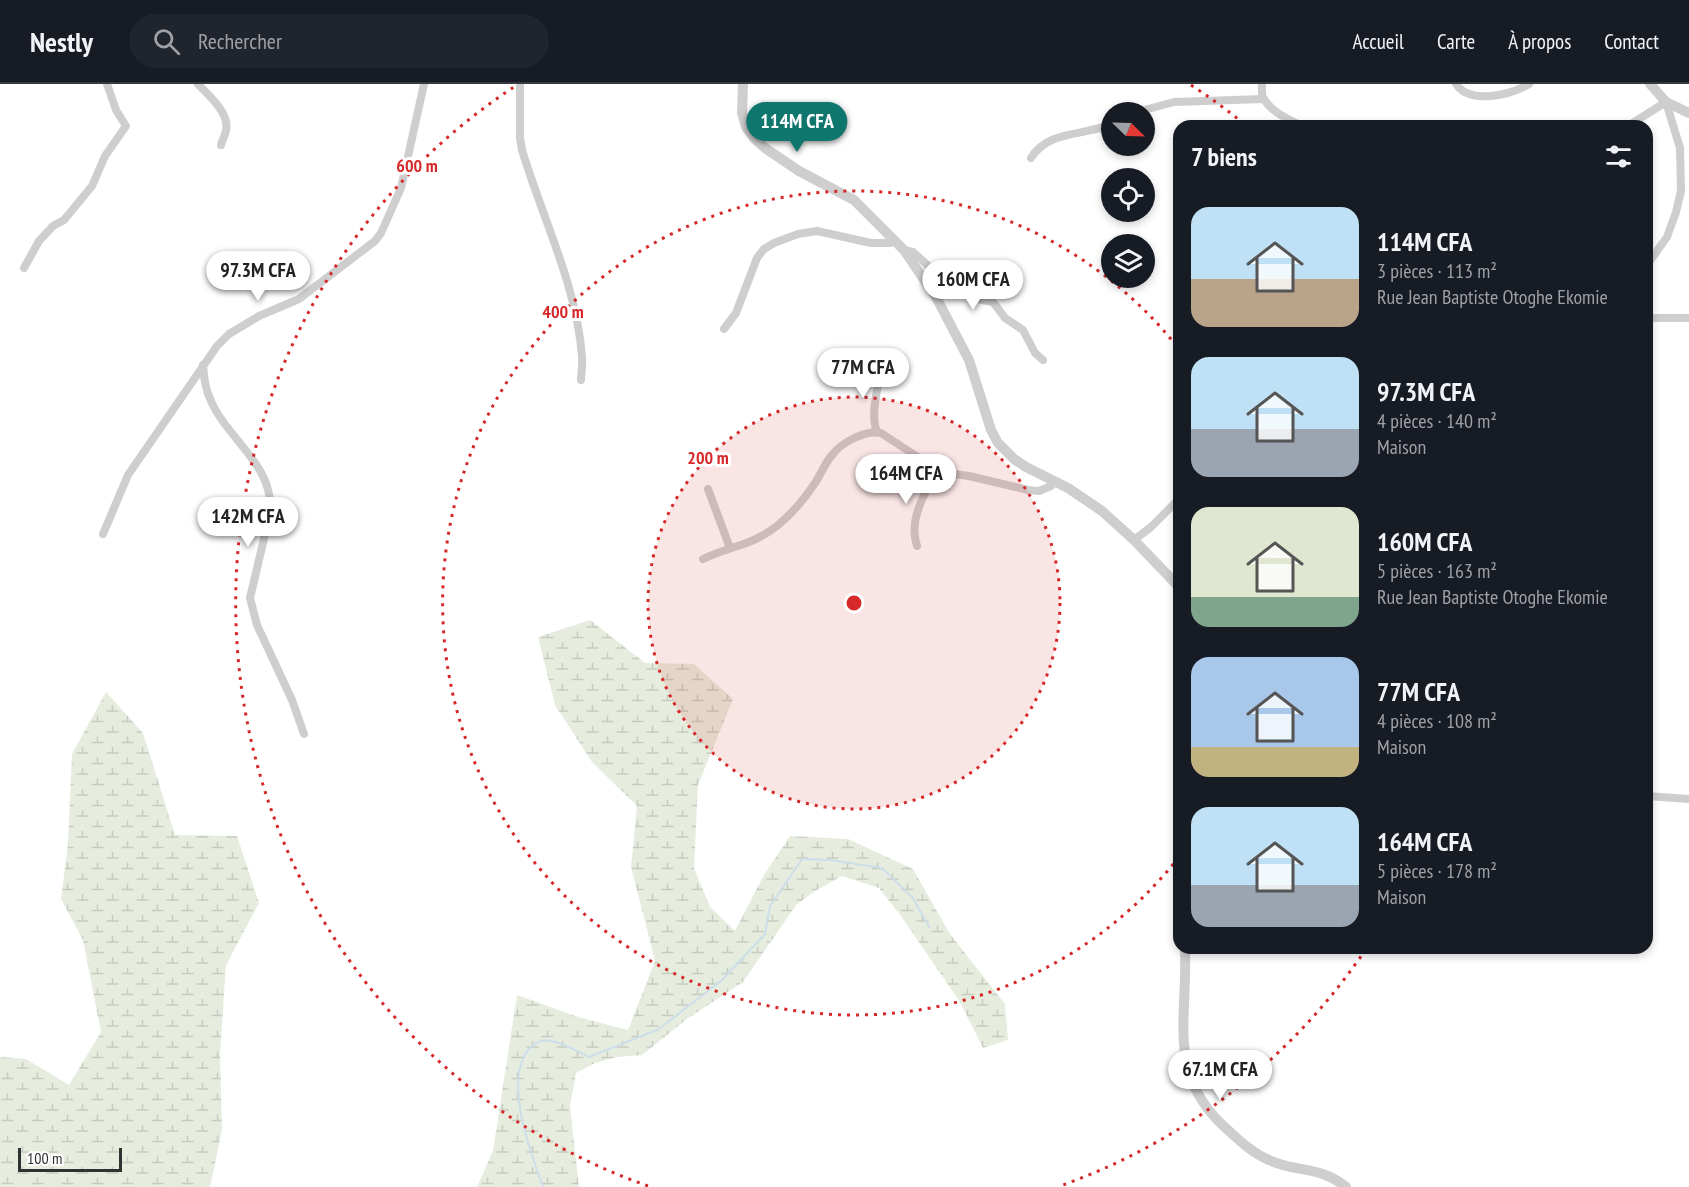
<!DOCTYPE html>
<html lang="fr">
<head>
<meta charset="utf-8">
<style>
  body { margin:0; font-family:"PT Sans Narrow",sans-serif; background:#20242c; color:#f1f3f6; height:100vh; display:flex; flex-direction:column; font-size:22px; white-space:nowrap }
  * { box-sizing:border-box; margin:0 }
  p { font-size:20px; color:#9ea1a6 }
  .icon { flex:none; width:33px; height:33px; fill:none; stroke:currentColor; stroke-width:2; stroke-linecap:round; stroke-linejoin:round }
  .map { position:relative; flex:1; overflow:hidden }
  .sheet { position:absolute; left:1173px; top:36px; width:480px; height:834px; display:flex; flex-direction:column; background:#171b24; border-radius:18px; box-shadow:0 3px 9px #0003 }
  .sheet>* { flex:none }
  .needle { width:39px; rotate:113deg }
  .controls { position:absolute; left:1101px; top:18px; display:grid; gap:12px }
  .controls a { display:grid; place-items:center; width:54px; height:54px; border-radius:50%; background:#171b24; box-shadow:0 3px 9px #0003; font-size:30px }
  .scale { position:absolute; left:18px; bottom:15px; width:104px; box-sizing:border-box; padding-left:6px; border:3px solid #313131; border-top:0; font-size:16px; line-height:21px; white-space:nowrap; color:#313131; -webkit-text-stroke:4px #fff; paint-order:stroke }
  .price { position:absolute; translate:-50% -51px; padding:0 14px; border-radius:21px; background:#fff; color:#222; font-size:20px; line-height:39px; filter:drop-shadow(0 2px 3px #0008) }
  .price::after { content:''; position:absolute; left:50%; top:36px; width:18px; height:14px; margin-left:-9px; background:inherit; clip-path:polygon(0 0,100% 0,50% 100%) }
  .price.current { background:#0f766e; color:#fff }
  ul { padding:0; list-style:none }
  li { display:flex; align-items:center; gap:18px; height:150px; padding:0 18px }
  li span { display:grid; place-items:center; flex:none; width:168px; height:120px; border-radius:18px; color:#555 }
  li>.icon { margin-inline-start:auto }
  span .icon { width:72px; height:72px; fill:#fffc; stroke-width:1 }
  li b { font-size:26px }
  h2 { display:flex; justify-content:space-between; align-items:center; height:72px; padding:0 18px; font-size:26px }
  header { display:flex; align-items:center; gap:36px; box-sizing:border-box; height:84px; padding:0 30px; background:#171b24; border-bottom:2px solid #363941 }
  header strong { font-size:28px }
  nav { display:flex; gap:33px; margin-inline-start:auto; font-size:21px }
  .search { width:420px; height:54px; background:#20242c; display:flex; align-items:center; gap:15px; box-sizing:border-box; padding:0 21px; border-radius:33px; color:#9ea1a6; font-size:22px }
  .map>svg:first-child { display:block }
  .wetland { fill:url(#wetland-marsh) }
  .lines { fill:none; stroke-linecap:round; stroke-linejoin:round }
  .stream { stroke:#cddeeb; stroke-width:2 }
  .minor { stroke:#cecece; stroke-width:8 }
  .tertiary { stroke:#cecece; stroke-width:10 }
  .ring { fill:none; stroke:#d62828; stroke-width:3; stroke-dasharray:3 6 }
  .centre { fill:#d62828; stroke:#fff; stroke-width:3 }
  .ring-label { font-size:18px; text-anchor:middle; font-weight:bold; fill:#d62828; stroke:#fff; stroke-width:6; stroke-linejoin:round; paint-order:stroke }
</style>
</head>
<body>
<header>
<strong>Nestly</strong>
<div class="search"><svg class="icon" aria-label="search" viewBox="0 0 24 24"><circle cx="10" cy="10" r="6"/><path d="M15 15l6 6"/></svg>Rechercher</div>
<nav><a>Accueil</a><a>Carte</a><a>À propos</a><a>Contact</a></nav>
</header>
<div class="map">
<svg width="1689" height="1103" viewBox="0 0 1689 1103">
  <defs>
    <pattern id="wetland-marsh" width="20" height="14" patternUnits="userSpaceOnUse" patternTransform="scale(1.5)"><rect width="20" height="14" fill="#e6eddf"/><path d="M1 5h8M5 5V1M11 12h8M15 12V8" fill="none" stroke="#c6ccc0"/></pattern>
  </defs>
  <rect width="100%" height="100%" fill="#fff"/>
  <g class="wetland">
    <path d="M590,536l55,43 49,1 39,35 -35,86 -4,83 16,39 25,24 29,-56 26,-39 58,3 65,30 37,65 55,70 3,36 -25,8 -23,-46 -59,-86 -22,-28 -37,-12 -27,15 -19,14 -53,77 -56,37 -45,36 -25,2 -22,6 -19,10 -6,33 9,81h-102l16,-36 24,-156 61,22 50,13 27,-69 -24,-94 6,-61 -45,-44 -37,-57 -17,-68z"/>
    <path d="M106,608l37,41 32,102 62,1 22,67 -33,62 -6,89 2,76 -12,57h-210v-130l26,2 43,26 32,-53 -18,-92 -22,-41 7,-55 4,-90z"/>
  </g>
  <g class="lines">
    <path class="stream" d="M543,1103c-12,-34 -42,-110 -12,-140 5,-5 13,-8 20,-6 13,2 27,11 38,16l70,-28 63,-49 43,-46 5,-28 32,-47 28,1 52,8 31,30 16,29"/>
    <g class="minor">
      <path d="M198,0c11,12 32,29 28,47 -1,4 -4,10 -5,14"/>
      <path d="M520,0v54l2,12c20,67 55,136 60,207 1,7 -1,15 -1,23"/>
      <path d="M1262,0c0,5 -1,11 2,15 7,13 26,21 38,27"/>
      <path d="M1456,0c14,21 54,11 73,0"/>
      <path d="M1137,28l37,-10 89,-3"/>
      <path d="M1628,42l38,-24 14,46 1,43 -5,21 -9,25 -20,28"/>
      <path d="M1031,74c17,-28 53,-22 81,-34"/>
      <path d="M904,166l9,2 32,29 33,18 15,3 12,16 18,12 12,23 8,7"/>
      <path d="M24,184l15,-27 14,-15 11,-6 28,-34 13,-30 21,-30 -10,-16 -9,-26"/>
      <path d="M1647,234h42"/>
      <path d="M724,245l12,-16 21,-55 7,-9 10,-6 24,-9 19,-3 54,12h20l4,-2"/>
      <path d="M203,281c1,12 2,24 8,36 17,39 64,65 59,112l-20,85 7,27 35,75 12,34"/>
      <path d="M877,348c-8,-20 3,-49 5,-71"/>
      <path d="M708,405l22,59"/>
      <path d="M103,450l25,-59 89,-129 12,-12 30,-18 40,-17 76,-58 6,-8 20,-45 23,-104"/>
      <path d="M1134,456l17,-13 28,-28"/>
      <path d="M917,462c-9,-26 8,-54 21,-77"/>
      <path d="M703,475c27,-13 51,-14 75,-34 15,-12 27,-27 37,-42 6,-9 10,-20 17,-28 10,-13 33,-25 49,-22l49,32 24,9 15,2 59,14 11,1 12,-5 4,-5"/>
      <path d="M1647,712l42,3"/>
    </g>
    <g class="tertiary">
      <path d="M743,0l-1,29 4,14 8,11 11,10 34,23 55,29 50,50 32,47 33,63 22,70 7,13 16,16 12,8 42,21 34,23 32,29 45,47"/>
      <path d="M1650,0l16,18 23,11"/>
      <path d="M1179,671v96"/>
      <path d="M1185,864c3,72 -20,128 44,183 12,11 25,23 40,29 28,13 50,5 77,27"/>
    </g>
  </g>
  <circle cx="854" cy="519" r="206" fill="#d62828" fill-opacity=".12"/>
  <g class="ring">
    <circle cx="854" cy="519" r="206"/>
    <path d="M1179 773A412 412 0 1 1 1179 265"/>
    <path d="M1366 865A618 618 0 0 1 1060 1102M648 1102A618 618 0 0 1 517 1M1191 1A618 618 0 0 1 1243 39"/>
  </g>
  <circle cx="854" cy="519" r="9" class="centre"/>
  <g class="ring-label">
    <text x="417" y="88">600 m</text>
    <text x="563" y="234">400 m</text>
    <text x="708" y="380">200 m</text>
  </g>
</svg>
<div class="controls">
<a><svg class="needle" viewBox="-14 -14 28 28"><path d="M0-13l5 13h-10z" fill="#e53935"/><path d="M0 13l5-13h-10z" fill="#9ea1a6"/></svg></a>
<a><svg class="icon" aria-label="locate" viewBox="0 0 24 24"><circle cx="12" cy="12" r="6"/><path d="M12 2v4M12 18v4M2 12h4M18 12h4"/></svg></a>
<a><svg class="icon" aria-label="layers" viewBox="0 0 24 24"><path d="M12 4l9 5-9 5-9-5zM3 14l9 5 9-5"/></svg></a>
</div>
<div class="scale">100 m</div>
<b class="price current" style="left:797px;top:69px">114M CFA</b>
<b class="price" style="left:258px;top:218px">97.3M CFA</b>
<b class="price" style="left:973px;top:227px">160M CFA</b>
<b class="price" style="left:863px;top:315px">77M CFA</b>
<b class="price" style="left:906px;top:421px">164M CFA</b>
<b class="price" style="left:248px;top:464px">142M CFA</b>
<b class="price" style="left:1220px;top:1017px">67.1M CFA</b>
<section class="sheet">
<h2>7 biens<svg class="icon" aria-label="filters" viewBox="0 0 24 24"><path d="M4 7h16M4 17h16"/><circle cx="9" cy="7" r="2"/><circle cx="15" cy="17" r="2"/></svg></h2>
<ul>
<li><span style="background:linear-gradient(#bfe0f5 60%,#b9a48a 0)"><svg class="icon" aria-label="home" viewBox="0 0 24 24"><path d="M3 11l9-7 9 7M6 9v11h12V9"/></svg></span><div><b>114M CFA</b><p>3 pièces · 113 m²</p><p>Rue Jean Baptiste Otoghe Ekomie</p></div></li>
<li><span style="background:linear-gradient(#bfe0f5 60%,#9aa5b1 0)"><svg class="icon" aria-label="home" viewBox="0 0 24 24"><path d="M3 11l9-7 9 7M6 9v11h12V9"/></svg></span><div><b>97.3M CFA</b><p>4 pièces · 140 m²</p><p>Maison</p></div></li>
<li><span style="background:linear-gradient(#dfe7d0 75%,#7fa58c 0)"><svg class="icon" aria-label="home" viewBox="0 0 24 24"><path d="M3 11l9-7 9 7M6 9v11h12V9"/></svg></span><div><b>160M CFA</b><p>5 pièces · 163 m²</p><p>Rue Jean Baptiste Otoghe Ekomie</p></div></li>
<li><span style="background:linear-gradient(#a9c7e8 75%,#c2b280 0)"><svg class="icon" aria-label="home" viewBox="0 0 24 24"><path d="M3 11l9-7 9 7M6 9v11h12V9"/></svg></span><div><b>77M CFA</b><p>4 pièces · 108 m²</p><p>Maison</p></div></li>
<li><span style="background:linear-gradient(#bfe0f5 65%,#9aa5b1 0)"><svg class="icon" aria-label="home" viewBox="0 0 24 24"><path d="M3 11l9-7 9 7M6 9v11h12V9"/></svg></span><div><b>164M CFA</b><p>5 pièces · 178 m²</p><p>Maison</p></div></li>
</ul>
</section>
</div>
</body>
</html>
